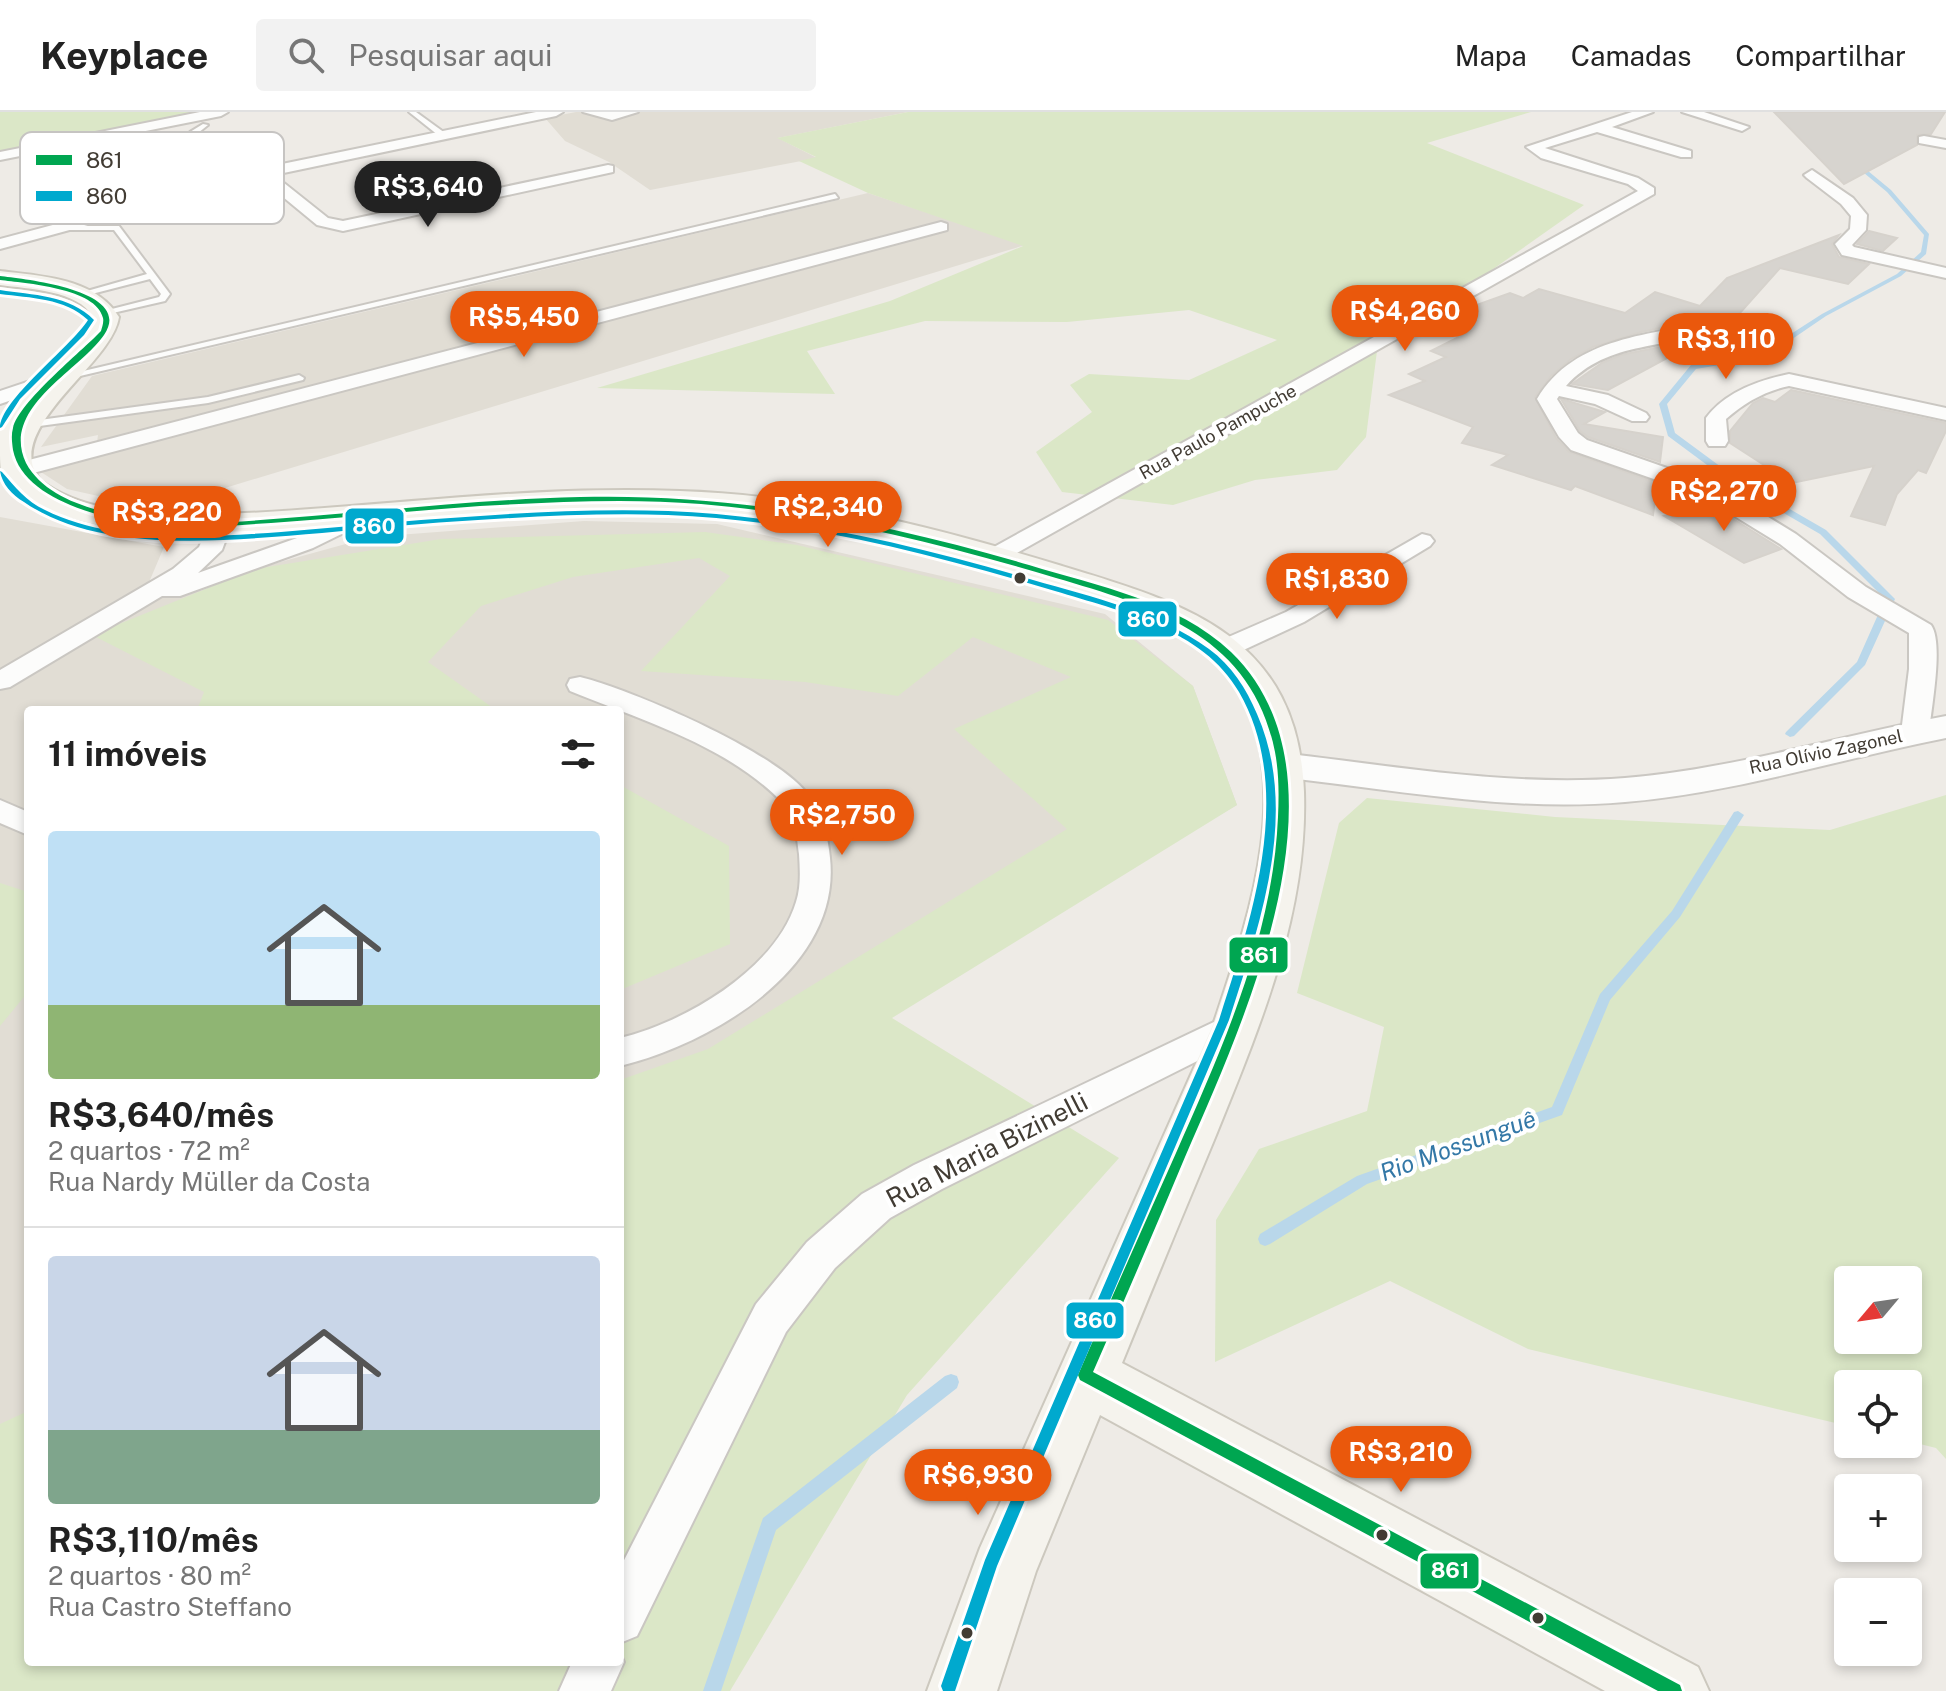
<!DOCTYPE html>
<html lang="pt">
<head>
<meta charset="utf-8">
<style>
  body { margin:0; font-family:"Public Sans",sans-serif; background:#f2f2f2; color:#222; height:100vh; display:flex; flex-direction:column; font-size:30px; white-space:nowrap }
  * { box-sizing:border-box; margin:0 }
  p { font-size:26px; color:#767676 }
  .icon { flex:none; width:44px; height:44px; fill:none; stroke:currentColor; stroke-width:2; stroke-linecap:round; stroke-linejoin:round }
  .map { position:relative; flex:1; overflow:hidden }
  .drawer { position:absolute; left:24px; top:594px; width:600px; height:960px; display:flex; flex-direction:column; background:#fff; border-radius:8px; box-shadow:0 4px 12px #0003 }
  .drawer>* { flex:none }
  .needle { width:52px; rotate:241deg }
  .fabs { position:absolute; left:1834px; top:1154px; display:grid; gap:16px }
  .fabs a { display:grid; place-items:center; width:88px; height:88px; border-radius:8px; background:#fff; box-shadow:0 4px 12px #0003; font-size:40px }
  .price { position:absolute; translate:-50% -68px; padding:0 18px; border-radius:28px; background:#ea580c; color:#fff; font-size:26px; line-height:52px; filter:drop-shadow(0 2px 4px #0008) }
  .price::after { content:''; position:absolute; left:50%; top:48px; width:24px; height:18px; margin-left:-12px; background:inherit; clip-path:polygon(0 0,100% 0,50% 100%) }
  .price.selected { background:#222; color:#fff }
  ul { padding:0; list-style:none }
  li { display:grid; align-content:center; gap:16px; height:424px; padding:0 24px }
  li+li { border-top:2px solid #e0e0e0 }
  li span { display:grid; place-items:center; height:248px; border-radius:8px; color:#555 }
  li>.icon { margin-inline-start:auto }
  span .icon { width:144px; height:144px; fill:#fffc; stroke-width:1 }
  li b { font-size:34px }
  h2 { display:flex; justify-content:space-between; align-items:center; height:96px; padding:0 24px; font-size:34px }
  header { display:flex; align-items:center; gap:48px; box-sizing:border-box; height:112px; padding:0 40px; background:#fff; border-bottom:2px solid #e0e0e0 }
  header strong { font-size:38px }
  nav { display:flex; gap:44px; margin-inline-start:auto; font-size:28px }
  .search { width:560px; height:72px; background:#f2f2f2; display:flex; align-items:center; gap:20px; box-sizing:border-box; padding:0 28px; border-radius:8px; color:#767676; font-size:30px }
  .map>svg:first-child { display:block }
  .residential { fill:#e1ddd4 }
  .green { fill:#dbe7c7; fill-rule:evenodd }
  .lines { fill:none; stroke-linecap:round; stroke-linejoin:round }
  .stream { fill:#b9d7ea; fill-rule:evenodd }
  .building { fill:#d7d4cf; stroke:#d6d2cc; stroke-width:2 }
  .service-casing { stroke:#cac7c2; stroke-width:4 }
  .minor-casing { stroke:#cac7c2; stroke-width:4 }
  .tertiary-casing { stroke:#cac7c2; stroke-width:4 }
  .secondary-casing { stroke:#ccc8be; stroke-width:4 }
  .service { fill:#fcfcfb; fill-rule:evenodd }
  .minor { fill:#fcfcfb; fill-rule:evenodd }
  .tertiary { fill:#fcfcfb; fill-rule:evenodd }
  .secondary { fill:#f5f3ed; fill-rule:evenodd }
  .bus-1-casing { stroke:#fff; stroke-width:6 }
  .bus-2-casing { stroke:#fff; stroke-width:6 }
  .bus-1 { fill:#00a651; fill-rule:evenodd }
  .bus-2 { fill:#00a9ce; fill-rule:evenodd }
  .bus-dot { fill:#423c34; stroke:#fff; stroke-width:3 }
  .labels { text-anchor:middle; stroke-width:8; stroke-linejoin:round; paint-order:stroke }
  .far-street-label { font-size:18px; fill:#423c34; stroke:#fff }
  .water-label { font-size:24px; font-style:italic; fill:#3478a7; stroke:#fff }
  .near-street-label { font-size:26px; fill:#423c34; stroke:#fff }
  .key { fill:#fff; stroke:#c6c4c2; stroke-width:2 }
  .key-label { font-size:22px; fill:#423c34 }
  .line-badge { stroke:#fff; stroke-width:3 }
  .badge-label { font-size:22px; text-anchor:middle; font-weight:bold; fill:#fff }
</style>
</head>
<body>
<header>
<strong>Keyplace</strong>
<div class="search"><svg class="icon" aria-label="search" viewBox="0 0 24 24"><circle cx="10" cy="10" r="6"/><path d="M15 15l6 6"/></svg>Pesquisar aqui</div>
<nav><a>Mapa</a><a>Camadas</a><a>Compartilhar</a></nav>
</header>
<div class="map">
<svg width="1946" height="1579" viewBox="0 0 1946 1579">
  <rect width="100%" height="100%" fill="#eeebe6"/>
  <g class="residential">
    <path d="M576,0h332l-130,26 39,20 -167,32 -41,-28 -44,-21 -20,-23z"/>
    <path d="M868,81l157,52 -869,264 -89,-20 -26,-17 61,-19 -6,-4 2,-14 -57,12 51,-71z"/>
    <path d="M0,405l164,30 -20,47 57,-3 54,-22 116,-32 213,-16 133,3 388,90 88,72 44,119 -617,354v-449h-592v784l-28,13z"/>
  </g>
  <g class="green">
    <path d="M0,0h194l-194,39z"/>
    <path d="M908,0h623l-104,31 157,62 -207,146 -11,86 -29,33 -82,10 -82,25 -111,-13 -26,-40 56,-40 -22,-27 19,-11 100,6 88,-40 -88,-30 -122,12 -142,-1 -118,30 28,43 -238,-6 293,-87 133,-55 -155,-53 -69,-32 17,-4 -39,-19z"/>
    <path d="M705,420l92,13 311,75 85,66 44,119 -345,213 227,140 -212,237 -177,296h-730v-267l28,-13v251h592v-582l88,-31 359,-220 -113,-100 117,-52 -98,-40 -75,59 -93,-14 -164,-11 89,-95 -31,-18 -126,19 -92,29 -53,56 68,48h-299l7,-18 -112,-57 163,-66 186,-30z"/>
    <path d="M620,673l109,61 1,98 -110,46z"/>
    <path d="M1946,683v664l-10,-11 -28,-7v-57h-60v42l-320,-77 -138,-68 -175,81 1,-142 43,-71 108,-38 17,-84 -87,-34 42,-170 28,-25 188,19 275,13zM1908,1168v60h-60v-60z"/>
    <path d="M0,771l28,9v100l-28,34z"/>
  </g>
  <g class="lines">
    <g class="stream">
      <path d="M1852,49h4l35,29 38,44 -3,20 -25,22 -75,40 -60,41 -70,12 -29,35 8,29 61,45 90,52 69,69 -30,66 -71,71 -4,1 -5,-3 1,-2 71,-70 28,-63 -65,-65 -90,-52 -62,-46 -9,-32 32,-39 70,-12 61,-39 75,-40 24,-22 3,-17 -37,-43 -35,-29z"/>
      <path d="M1738,699l6,4 -64,102 -70,83 -48,115 -195,69 -97,60 -5,2 -5,-2 -2,-5 2,-5 97,-58 195,-69 48,-113 72,-83 62,-99z"/>
      <path d="M951,1262l6,2 2,6 -2,6 -181,142 -55,161h-18l60,-173 182,-142z"/>
    </g>
  </g>
  <g class="building">
    <path d="M1774,0h171l-14,22 -14,1v10l-73,39z"/>
    <path d="M1869,119l28,7 -14,13 -26,-7z"/>
    <path d="M1839,123l-7,9 7,13 30,7 -21,20 -68,-16 -50,56 -4,-6 -9,-2 -76,16 -48,15 -22,12 -20,17 -16,21 21,41 13,14 88,31 -4,32 -78,-29 -4,4 -79,-25 16,-10 -46,-12 11,-16 -84,-32 36,-14 -16,-7 37,-17 -15,-6 40,-20 -12,-4 21,-12 -17,-5 47,-17 13,5 16,-9 86,24 30,-21 45,14 27,-28z"/>
    <path d="M1704,226l-96,52 -36,-6 30,-21 19,-8z"/>
    <path d="M1791,278l155,33v8l-20,42 -8,-3 -21,24 -12,31 -34,-9 23,-50 -82,17 -62,-40v-12l23,-28 10,-5 12,4z"/>
    <path d="M1561,287l44,13 -21,12 79,13 -3,25 -72,-25 -8,-6z"/>
    <path d="M1710,394l7,3 64,40 -37,14 -80,-47z"/>
  </g>
  <g class="lines">
    <g class="service-casing">
      <g id="service">
        <path d="M409,0h7l29,21 -7,2z"/>
        <path d="M203,12l5,1 -10,8v10l37,36v4h-6l-39,-39v-12z"/>
        <path d="M835,82l3,4 -775,182 -5,-3z"/>
        <path d="M61,114h58l51,68 -5,7 -61,14v-4l55,-14 2,-3 -11,-15 -70,18v-4l67,-19 -33,-44h-56z"/>
        <path d="M299,263l5,3 -1,2 -95,23 -183,25 -5,-3 5,-3 183,-25z"/>
      </g>
    </g>
    <g class="minor-casing">
      <g id="minor">
        <path d="M200,0h28l-7,4 -221,44v-8z"/>
        <path d="M536,0h27l-7,4 -282,59 54,43 15,3 265,-56 5,1v6l-270,59 -26,-6 -57,-47 -260,71v-10l282,-75z"/>
        <path d="M583,0h55l-26,8z"/>
        <path d="M1632,0h21l-41,15 79,24v6h-10l-84,-25 -52,16 93,30 16,10v6l-653,368h-16l-4,-5 4,-5 653,-361 -10,-7 -87,-26 -15,-11z"/>
        <path d="M1682,0h22l45,15 -7,4z"/>
        <path d="M1924,24l22,4v8l-27,-5v-6z"/>
        <path d="M1812,58l41,28 14,17 -1,15 -14,15 2,2 92,21v10l-104,-23 -7,-11 15,-15 1,-13 -10,-12 -34,-26 -3,-3z"/>
        <path d="M941,110l6,2v6l-925,246 -8,2 -11,-7 3,-5z"/>
        <path d="M1718,207l7,2 2,4 -2,4c-54,20 -117,10 -159,57l42,9 38,18 3,4 -3,4h-14l-37,-17 -36,-8 -2,3 21,34 9,7 117,41 30,15 62,38 70,53 65,38c13,18 0,84 -2,108l-4,6 -10,3 -10,-3 -4,-6 8,-64v-36l-61,-36 -68,-53 -62,-38 -30,-15 -117,-41 -12,-13 -22,-38c38,-64 115,-63 181,-80z"/>
        <path d="M57,260l7,2 3,4 -3,4 -64,22v-13z"/>
        <path d="M1789,262l157,34v12l-157,-34c-24,5 -45,17 -63,33l2,22 -3,5h-16l-3,-5v-23c19,-26 53,-38 83,-44z"/>
        <path d="M362,396l8,2 4,5 -4,5 -57,28 -133,48h-18l-152,91 -10,2v-19l173,-101 26,-22 13,-29h16l4,5 -10,27 -24,23 99,-35z"/>
        <path d="M1422,422l8,2 4,5 -4,5 -126,76 -69,32h-18l-4,-6 4,-6 69,-30z"/>
        <path d="M580,565c53,13 199,76 229,119 13,18 19,40 21,62 12,110 -119,186 -210,208v-28c64,-15 156,-69 176,-136 5,-15 4,-32 3,-48 -2,-16 -4,-38 -16,-51 -56,-58 -142,-83 -213,-112l-3,-6 3,-6z"/>
        <path d="M0,688l28,12v23l-28,-12z"/>
        <path d="M1237,899l12,4 5,10 -5,10 -307,154 -52,29 -55,50 -49,64 -149,304 -17,7v-75l136,-264 51,-62 55,-48 52,-29z"/>
        <path d="M620,1541l4,9 -13,29h-52l13,-29h48z"/>
      </g>
    </g>
    <g class="tertiary-casing">
      <path id="tertiary" d="M1946,604v22c-107,21 -212,55 -321,64 -115,10 -230,-12 -344,-25l-13,-4 -5,-8 5,-8 13,-4c114,13 229,34 344,25 109,-9 214,-42 321,-62z"/>
    </g>
    <g class="secondary-casing">
      <path id="secondary" d="M0,159c42,5 95,7 119,46 -7,48 -119,112 -79,163 40,31 100,34 149,35 164,-3 327,-31 491,-24 131,4 258,37 382,75 126,38 236,71 242,226 4,122 -45,237 -90,348 -31,74 -62,149 -92,223l576,304 11,24h-104l-505,-276 -64,156 -39,120h-70l53,-143 233,-523c35,-105 84,-241 21,-346 -32,-52 -120,-75 -175,-93 -181,-56 -332,-86 -523,-75 -85,5 -170,13 -256,19 -45,2 -91,7 -137,2 -37,-4 -122,-19 -141,-56 -2,-8 -2,-19 -2,-27 0,-6 0,-13 0,-19 6,-29 70,-78 91,-101l2,-12c-15,-27 -65,-28 -93,-32z"/>
    </g>
    <use href="#service" class="service"/>
    <use href="#minor" class="minor"/>
    <use href="#tertiary" class="tertiary"/>
    <use href="#secondary" class="secondary"/>
    <g class="bus-1-casing">
      <path id="bus-1" d="M0,164c24,3 135,14 104,59 -26,37 -104,73 -78,128 20,37 72,49 111,55 58,10 118,2 175,-2 89,-7 179,-17 268,-19 154,-4 303,25 449,68 69,21 148,36 202,87 128,124 12,371 -46,505 -30,72 -61,144 -92,215l587,313 2,6h-24l-578,-311 -2,-5c32,-74 65,-148 98,-222 47,-107 97,-217 102,-336 1,-22 1,-44 -3,-65 -23,-116 -120,-145 -219,-174 -117,-35 -234,-64 -355,-74 -74,-6 -148,-2 -221,2 -70,5 -139,12 -209,17 -32,2 -66,5 -99,4 -47,-3 -148,-21 -159,-77 -1,-8 -2,-15 0,-22 6,-26 68,-76 88,-97 1,-4 3,-9 2,-13 -6,-30 -79,-35 -103,-38z"/>
    </g>
    <g class="bus-2-casing">
      <g id="bus-2">
        <path d="M0,178c32,5 70,5 94,30l-10,15 -64,64 -18,28 -2,1c0,-28 70,-80 88,-108 -23,-22 -58,-22 -88,-26z"/>
        <path d="M0,359l2,1c13,15 24,29 43,38 67,34 163,27 236,22 46,-4 93,-8 140,-12 82,-6 165,-12 247,-9 125,5 246,34 365,69 59,17 125,32 176,69 23,17 37,39 48,65 43,98 3,210 -28,306l-232,546 -42,125h-12l-2,-5 44,-126 234,-540c32,-100 77,-229 20,-328 -36,-63 -119,-81 -184,-101 -127,-38 -254,-71 -387,-76 -63,-2 -127,1 -190,5 -52,3 -104,8 -156,13 -90,7 -220,23 -298,-31 -12,-7 -22,-18 -24,-31z"/>
      </g>
    </g>
    <use href="#bus-1" class="bus-1"/>
    <use href="#bus-2" class="bus-2"/>
  </g>
  <g class="bus-dot">
    <circle cx="1020" cy="466" r="7"/>
    <circle cx="1382" cy="1423" r="7"/>
    <circle cx="1538" cy="1506" r="7"/>
    <circle cx="967" cy="1521" r="7"/>
  </g>
  <g class="labels">
    <g class="far-street-label">
      <text transform="translate(1218 320) rotate(-29)" y="6">Rua Paulo Pampuche</text>
      <text transform="translate(1826 640) rotate(-12)" y="6">Rua Olívio Zagonel</text>
    </g>
    <g class="water-label">
      <text transform="translate(1458 1034) rotate(-20)" y="8">Rio Mossunguê</text>
    </g>
    <g class="near-street-label">
      <text transform="translate(987 1038) rotate(-27)" y="9">Rua Maria Bizinelli</text>
    </g>
  </g>
  <rect x="20" y="20" width="264" height="92" rx="12" class="key"/>
  <rect x="36" y="43" width="36" height="10" fill="#00a651"/>
  <rect x="36" y="79" width="36" height="10" fill="#00a9ce"/>
  <g class="key-label">
    <text x="86" y="56">861</text>
    <text x="86" y="92">860</text>
  </g>
  <g class="line-badge">
    <rect x="344" y="395" width="61" height="38" rx="8" fill="#00a9ce"/>
    <rect x="1117" y="488" width="61" height="38" rx="8" fill="#00a9ce"/>
    <rect x="1228" y="824" width="61" height="38" rx="8" fill="#00a651"/>
    <rect x="1065" y="1189" width="60" height="39" rx="8" fill="#00a9ce"/>
    <rect x="1419" y="1440" width="61" height="38" rx="8" fill="#00a651"/>
  </g>
  <g class="badge-label">
    <text x="374" y="422">860</text>
    <text x="1148" y="515">860</text>
    <text x="1259" y="851">861</text>
    <text x="1095" y="1216">860</text>
    <text x="1450" y="1466">861</text>
  </g>
</svg>
<div class="fabs">
<a><svg class="needle" viewBox="-14 -14 28 28"><path d="M0-13l5 13h-10z" fill="#e53935"/><path d="M0 13l5-13h-10z" fill="#767676"/></svg></a>
<a><svg class="icon" aria-label="locate" viewBox="0 0 24 24"><circle cx="12" cy="12" r="6"/><path d="M12 2v4M12 18v4M2 12h4M18 12h4"/></svg></a>
<a>+</a>
<a>−</a>
</div>
<b class="price selected" style="left:428px;top:117px">R$3,640</b>
<b class="price" style="left:1405px;top:241px">R$4,260</b>
<b class="price" style="left:524px;top:247px">R$5,450</b>
<b class="price" style="left:1726px;top:269px">R$3,110</b>
<b class="price" style="left:1724px;top:421px">R$2,270</b>
<b class="price" style="left:828px;top:437px">R$2,340</b>
<b class="price" style="left:167px;top:442px">R$3,220</b>
<b class="price" style="left:1337px;top:509px">R$1,830</b>
<b class="price" style="left:842px;top:745px">R$2,750</b>
<b class="price" style="left:1401px;top:1382px">R$3,210</b>
<b class="price" style="left:978px;top:1405px">R$6,930</b>
<section class="drawer">
<h2>11 imóveis<svg class="icon" aria-label="filters" viewBox="0 0 24 24"><path d="M4 7h16M4 17h16"/><circle cx="9" cy="7" r="2"/><circle cx="15" cy="17" r="2"/></svg></h2>
<ul>
<li><span style="background:linear-gradient(#bfe0f5 70%,#8fb573 0)"><svg class="icon" aria-label="home" viewBox="0 0 24 24"><path d="M3 11l9-7 9 7M6 9v11h12V9"/></svg></span><div><b>R$3,640/mês</b><p>2 quartos · 72 m²</p><p>Rua Nardy Müller da Costa</p></div></li>
<li><span style="background:linear-gradient(#c9d6e8 70%,#7fa58c 0)"><svg class="icon" aria-label="home" viewBox="0 0 24 24"><path d="M3 11l9-7 9 7M6 9v11h12V9"/></svg></span><div><b>R$3,110/mês</b><p>2 quartos · 80 m²</p><p>Rua Castro Steffano</p></div></li>
</ul>
</section>
</div>
</body>
</html>
